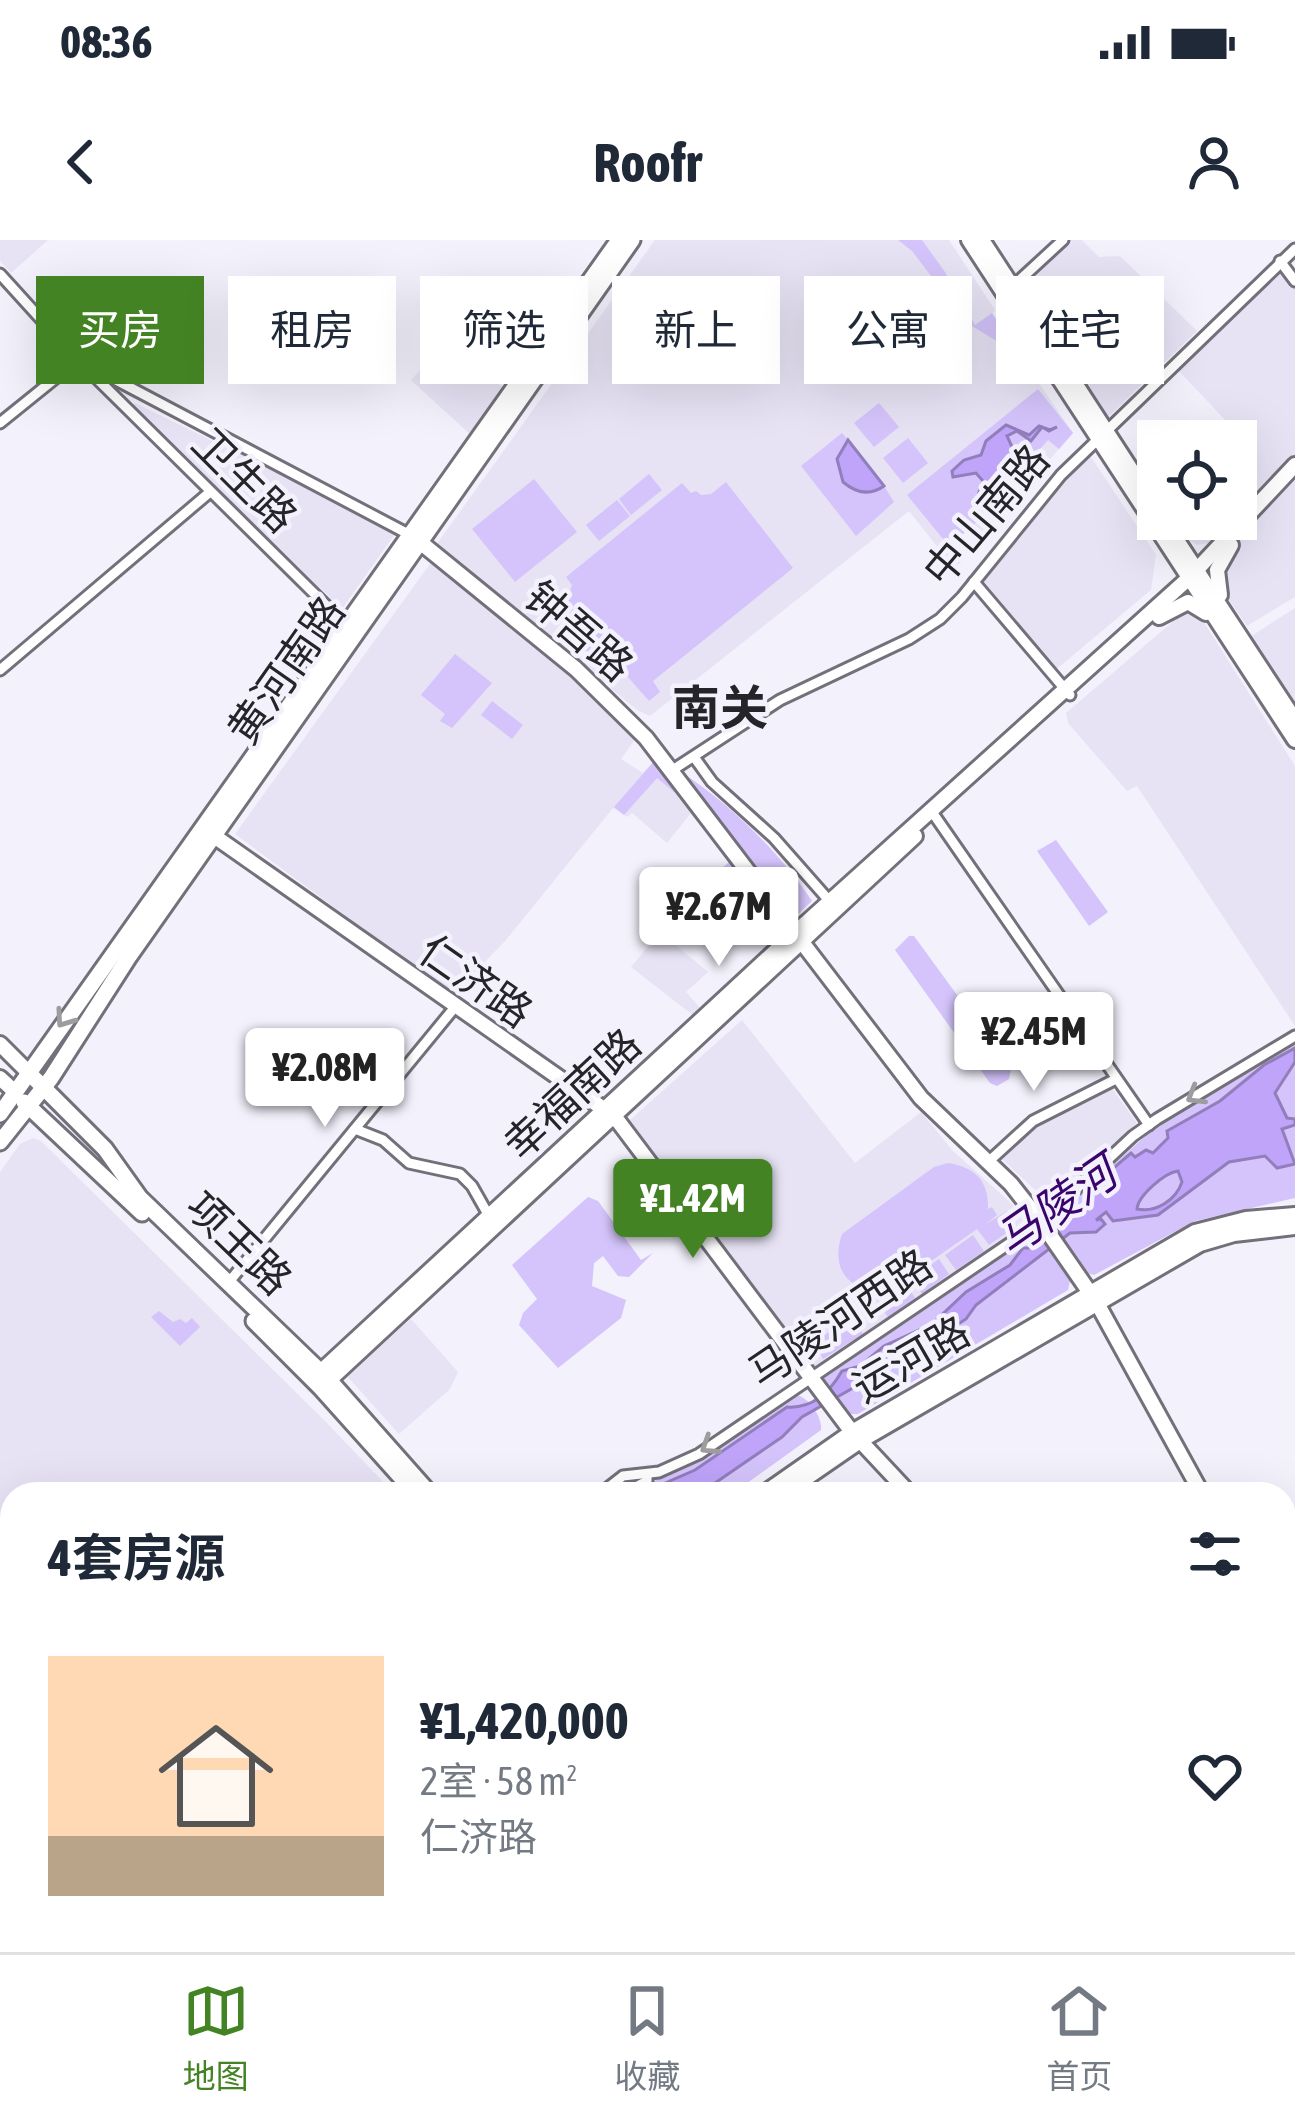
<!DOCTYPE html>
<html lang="zh">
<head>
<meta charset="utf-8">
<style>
  body { margin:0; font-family:"Asap Condensed","Noto Sans SC",sans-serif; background:#f6f6f7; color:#1f2937; height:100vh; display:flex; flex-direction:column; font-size:45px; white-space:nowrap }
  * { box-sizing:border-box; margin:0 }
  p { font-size:39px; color:#747a83 }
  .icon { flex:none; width:66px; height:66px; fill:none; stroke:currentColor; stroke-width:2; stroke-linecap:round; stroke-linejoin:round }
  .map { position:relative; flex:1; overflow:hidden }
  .panel { position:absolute; left:0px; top:1242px; width:1296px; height:471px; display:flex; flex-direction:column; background:#fff; border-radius:36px 36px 0 0; box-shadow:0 12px 48px #0002 }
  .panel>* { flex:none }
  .top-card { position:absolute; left:36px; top:36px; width:1224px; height:108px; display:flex; gap:24px }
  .fabs { position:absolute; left:1137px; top:180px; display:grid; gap:24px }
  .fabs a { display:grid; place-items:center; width:120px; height:120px; border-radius:0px; background:#fff; box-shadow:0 12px 48px #0002; font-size:60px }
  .price { position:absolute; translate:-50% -102px; padding:0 27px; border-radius:12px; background:#fff; color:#222; font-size:39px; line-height:78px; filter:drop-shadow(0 3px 6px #0008) }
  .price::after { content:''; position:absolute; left:50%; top:72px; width:36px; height:27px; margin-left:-18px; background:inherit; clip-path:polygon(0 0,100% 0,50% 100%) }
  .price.selected { background:#448324; color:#fff }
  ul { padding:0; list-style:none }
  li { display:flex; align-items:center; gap:36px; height:300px; padding:0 48px }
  li span { display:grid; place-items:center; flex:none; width:336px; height:240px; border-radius:0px; color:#555 }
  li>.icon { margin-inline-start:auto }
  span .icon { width:144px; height:144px; fill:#fffc; stroke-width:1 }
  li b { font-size:51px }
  h2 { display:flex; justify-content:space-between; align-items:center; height:144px; padding:0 48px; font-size:51px }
  .pill { padding:0 42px; border-radius:0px; background:#fff; box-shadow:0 12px 48px #0002; font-size:42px; line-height:108px }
  .pill.selected { background:#448324; color:#fff }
  .status { display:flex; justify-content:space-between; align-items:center; height:84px; padding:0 60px; background:#fff; direction:ltr }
  .status svg { height:33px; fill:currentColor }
  header { display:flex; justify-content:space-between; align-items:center; height:156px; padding:0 48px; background:#fff; font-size:54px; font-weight:700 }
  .tabs { display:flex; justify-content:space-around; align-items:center; height:168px; border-top:3px solid #e0e1e3; background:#fff; font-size:33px; color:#747a83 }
  .tabs a { display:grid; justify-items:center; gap:6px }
  .tabs .selected { color:#448324 }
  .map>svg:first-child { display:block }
  .built { fill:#e7e3f5 }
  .green { fill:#d4c4fb }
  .water { fill:#bfa4fa; stroke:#917ebb; stroke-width:3; fill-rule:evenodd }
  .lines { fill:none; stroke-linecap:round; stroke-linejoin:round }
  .street-casing { stroke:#73707a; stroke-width:15 }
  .secondary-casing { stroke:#73707a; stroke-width:20 }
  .primary-casing { stroke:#73707a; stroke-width:21 }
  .street { stroke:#fff; stroke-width:9 }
  .secondary { stroke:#fff; stroke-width:14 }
  .primary { stroke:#fff; stroke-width:15 }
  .oneway { stroke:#9d9c9e }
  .labels { text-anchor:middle; stroke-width:9; stroke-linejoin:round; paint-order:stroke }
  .street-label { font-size:42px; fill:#252428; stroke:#f3f1fc }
  .water-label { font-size:45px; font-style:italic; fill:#39056d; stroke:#f3f1fc }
  .quarter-label { font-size:48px; font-weight:bold; fill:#252428; stroke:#f3f1fc }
</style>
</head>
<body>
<div class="status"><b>08:36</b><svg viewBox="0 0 49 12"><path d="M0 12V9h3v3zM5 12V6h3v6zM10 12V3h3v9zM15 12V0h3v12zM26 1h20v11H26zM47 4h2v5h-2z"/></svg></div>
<header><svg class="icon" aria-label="back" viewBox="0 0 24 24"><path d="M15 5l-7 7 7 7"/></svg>Roofr<svg class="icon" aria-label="person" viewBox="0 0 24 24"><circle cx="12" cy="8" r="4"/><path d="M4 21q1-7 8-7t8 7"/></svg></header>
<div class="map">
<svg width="1295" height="1712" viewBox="0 0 1295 1712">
  <rect width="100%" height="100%" fill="#f3f1fc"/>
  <g class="built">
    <path d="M0,0h48l-37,33 -11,-12z"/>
    <path d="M655,0h294l46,70 -3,4 81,119 -93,106 -11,-12 -20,17 13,17 -8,7 -45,-57 -259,205 -13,-6 -201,-165z"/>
    <path d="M1069,0h13l17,17 21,-1 77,75 -89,86 -86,-132z"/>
    <path d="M1281,27l14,18v178l-80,79 -18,3 -12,-8 -11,-18h62v-78h-23l16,-17 -53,-56z"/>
    <path d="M446,102l60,48 -33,47 -62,-57z"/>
    <path d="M135,163l262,128 -55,78 -211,-203z"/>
    <path d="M1089,214l67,101 -5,35 -98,82 -74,-87z"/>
    <path d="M1295,239v118l-48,29 -25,-36 -3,-18 11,-24z"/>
    <path d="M432,321l149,120 50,52 5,5 -15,21 22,14 13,-14 39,49 -28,35 -35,-30 -5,4 -14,-9 -107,132 -53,55 -218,-161z"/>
    <path d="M1295,368v99l-45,-70z"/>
    <path d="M1184,372l16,4 95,150v260l-158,-240 -10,5 -59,-68 -2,-10z"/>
    <path d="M660,692l48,40 -22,20 15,17 -7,7 -63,-49z"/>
    <path d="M742,780l113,143 66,-51 32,39 58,52 15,21 -210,142 -7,-1 -179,-245z"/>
    <path d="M1111,847l26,36 -86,82 -50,-47 22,-24z"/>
    <path d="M33,898l8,3 284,280 68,71 -381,2v195l-12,-12v-505l20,-28z"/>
    <path d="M411,1079l47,53 -8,17 -51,45 -52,-58z"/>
  </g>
  <g class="green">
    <path d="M898,0h24l23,32 30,53 17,-12 40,59 -1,7 -5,4 -31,-43 -28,-17 -55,-72z"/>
    <path d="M1038,149l35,44 -14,16 -11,-9 -77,88 -23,17 -41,-50z"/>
    <path d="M879,163l20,24 -25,20 -20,-24z"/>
    <path d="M842,193l6,7c-12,13 -13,26 -5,42l26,10 15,-6 10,16 -38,34 -55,-70z"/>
    <path d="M908,198l20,25 -25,20 -20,-25z"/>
    <path d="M649,234l13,16 -31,25 -12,-16z"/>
    <path d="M534,239l43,53 -62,50 -43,-53z"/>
    <path d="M726,242l67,86 -140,113 7,11 -11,9 -23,-26 -21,-6 -26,-22 -8,-31 -12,-4 1,-16 8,1 4,-12 -6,-8 116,-94 9,10 5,-2 5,4 10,-1z"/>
    <path d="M617,260l13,16 -31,25 -13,-16z"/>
    <path d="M455,414l37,29 -40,45 -12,-7 5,-7 -24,-19z"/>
    <path d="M492,461l31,24 -11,14 -31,-24z"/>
    <path d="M656,519l22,28 -4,5 -17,-14 -33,37 -10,-8z"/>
    <path d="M683,533c49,33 96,79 129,128l-16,15 -8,-3z"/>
    <path d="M1056,600l52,72 -19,14 -52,-75z"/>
    <path d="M735,617l54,70 -6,5 -61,-64z"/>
    <path d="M909,696h5l97,133 -2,10 -12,7 -7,-3 -95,-133z"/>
    <path d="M1295,802v156l-100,23 -101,54 -12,-3 -32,-46 4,-9 95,-84z"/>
    <path d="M948,923c27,4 41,18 40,46l4,-2 5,8 -11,9 21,-13 10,15 -28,19 -12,-16 -110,77 -6,-9 7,-6c-28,-10 -35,-30 -26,-57l92,-67z"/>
    <path d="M588,957l10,4 43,59 12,-7 -24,24 -11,-1 -15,-20 -9,7 -2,23 34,14 -5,18 -63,50 -39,-43 4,-12 14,-14 -25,-34z"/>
    <path d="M1038,993l33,44 -3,13 -210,124h-11l-24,-36z"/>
    <path d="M973,995l11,16 -28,19 -11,-15z"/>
    <path d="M939,1019l10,15 -27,20 -11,-15z"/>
    <path d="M905,1042l10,16 -27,19 -11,-15z"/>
    <path d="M159,1071l14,11 7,-3 6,4 6,-5 8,9 -20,19 -29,-29z"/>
    <path d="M853,1077l10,17 -40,25 -10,-17z"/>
    <path d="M797,1155c12,3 26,23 24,35l-89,64h-104l67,-33z"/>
    <path d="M0,1458l12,13v230h228l14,11h-254z"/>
    <path d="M1295,1478v60l-11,6v-52z"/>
    <path d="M662,1701h294l-16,11h-271z"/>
  </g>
  <g class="water">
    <path d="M1006,185l23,10 10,-9 11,4 7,-3 -8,4 -7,-4 -11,14 -14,-10 -10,5 7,15 -2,21 -11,9 -12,2 -8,16 -3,-4 5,-14 -7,-8 -23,4 -1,-6 12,-11 17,-5 5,-14z"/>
    <path d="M848,200l36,46c-14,10 -28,7 -41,-4l-6,-23z"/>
    <path d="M1295,808v14l-20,31 12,25 8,1v6l-13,4 13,35 -18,4 -12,-12 -36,6 -71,53 -45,6 -7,-9 -10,8 5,-1 4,5 -9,8 -26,1 -94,72 -10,14 -20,13 -54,26 -25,22 -65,37 -20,20 -83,57h-59l55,-24 92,-63c26,2 44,-17 55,-36l18,-5 24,-20 48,-22 34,-32 44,-27 13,-17h11l2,-7 39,-35v7h3l16,-24 19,-4 -3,-14 21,-18 4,4 11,-7 7,3 15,-15 -1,-7 53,-30 44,-36zM1178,931l4,11c-6,18 -26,31 -45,27 1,-13 27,-36 41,-38z"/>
    <path d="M1295,1538v174h-312l19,-11h282v-157z"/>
    <path d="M12,1614v87h116l7,11h-135v-95z"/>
  </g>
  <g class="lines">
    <g class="street-casing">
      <g id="street">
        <path d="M1280,21l15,20"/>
        <path d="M0,34l78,86 268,265"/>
        <path d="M1012,47l51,-47"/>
        <path d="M0,183l78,-63 336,177"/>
        <path d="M974,342l96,113"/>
        <path d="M0,430l210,-178"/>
        <path d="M694,517l18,25 62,56 59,67"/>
        <path d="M671,531l109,-71 129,-61 31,-20 22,-22 99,-122 234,-226"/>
        <path d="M930,569l219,316"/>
        <path d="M355,889l28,11 26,23 51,11 12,12 17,30"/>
        <path d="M987,923l46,-42 83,-42"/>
        <path d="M229,1042l226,-275"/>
        <path d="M600,1254l23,-18 36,-4 40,-18 342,-232 92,-86 24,-17 138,-83"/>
        <path d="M623,1254l24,-13v-7"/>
        <path d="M466,1701l7,11"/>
        <path d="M502,1701l7,11"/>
        <path d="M657,1701l7,11"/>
      </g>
    </g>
    <g class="secondary-casing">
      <g id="secondary">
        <path d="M969,0l326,500"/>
        <path d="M982,0l176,271"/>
        <path d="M1163,279l132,201"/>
        <path d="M420,302l156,127 70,69 275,360 90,86 30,38 56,81 105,191"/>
        <path d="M1220,355l-3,-25 14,-25"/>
        <path d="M1159,377l29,-15 18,11"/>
        <path d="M207,591l408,286 237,315 58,62"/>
        <path d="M0,804l28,28"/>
        <path d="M0,838l15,14"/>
        <path d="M315,1137l481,-445 394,-355 105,-112"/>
        <path d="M325,1144l590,-548"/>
        <path d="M763,1254l89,-62 343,-200 51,-13 49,-4"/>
        <path d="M783,1254l77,-53 340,-197 34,-10 61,-7"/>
        <path d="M1284,1403l11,20"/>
        <path d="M0,1443l12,11"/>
        <path d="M1284,1485l11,-15"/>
        <path d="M260,1701l15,11"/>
        <path d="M342,1712l7,-11"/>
        <path d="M946,1712l17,-11"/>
      </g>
    </g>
    <g class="primary-casing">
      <g id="primary">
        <path d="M28,832l77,77 35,49 189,182 101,114"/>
        <path d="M24,862l118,111"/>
        <path d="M0,874l619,-874"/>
        <path d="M0,902l51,-64 77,-120 504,-718"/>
        <path d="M254,1081l67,67 95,106"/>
        <path d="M754,1701l7,11"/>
      </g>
    </g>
    <use href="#street" class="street"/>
    <use href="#secondary" class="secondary"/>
    <use href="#primary" class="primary"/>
  </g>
  <defs><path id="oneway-chevron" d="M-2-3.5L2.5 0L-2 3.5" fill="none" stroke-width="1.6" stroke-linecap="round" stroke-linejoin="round" transform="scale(3)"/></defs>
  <g class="oneway">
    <use href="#oneway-chevron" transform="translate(64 779) rotate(125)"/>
    <use href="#oneway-chevron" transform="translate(1195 856) rotate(149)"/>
    <use href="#oneway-chevron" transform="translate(709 1206) rotate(147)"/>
  </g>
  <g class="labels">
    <g class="street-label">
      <text transform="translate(245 240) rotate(45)" y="15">卫生路</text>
      <text transform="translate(986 275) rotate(-50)" y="15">中山南路</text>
      <text transform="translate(579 391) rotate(41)" y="15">钟吾路</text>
      <text transform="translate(286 430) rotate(-55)" y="15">黄河南路</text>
      <text transform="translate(476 741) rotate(35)" y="15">仁济路</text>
      <text transform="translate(572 854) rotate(-43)" y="15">幸福南路</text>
      <text transform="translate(239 1003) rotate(44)" y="15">项王路</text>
      <text transform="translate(840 1078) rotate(-34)" y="15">马陵河西路</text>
      <text transform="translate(911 1119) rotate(-30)" y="15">运河路</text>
    </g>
    <g class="water-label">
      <text transform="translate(1056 966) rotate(-35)" y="16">马陵河</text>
    </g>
    <g class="quarter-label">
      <text x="720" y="485">南关</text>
    </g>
  </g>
</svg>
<div class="fabs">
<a><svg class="icon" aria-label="locate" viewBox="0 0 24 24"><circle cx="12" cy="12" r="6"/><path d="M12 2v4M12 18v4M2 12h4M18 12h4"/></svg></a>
</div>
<b class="price" style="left:719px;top:729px">¥2.67M</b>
<b class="price" style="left:1034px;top:854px">¥2.45M</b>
<b class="price" style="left:325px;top:890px">¥2.08M</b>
<b class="price selected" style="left:693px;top:1021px">¥1.42M</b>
<div class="top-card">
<a class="pill selected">买房</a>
<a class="pill">租房</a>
<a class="pill">筛选</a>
<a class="pill">新上</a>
<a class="pill">公寓</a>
<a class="pill">住宅</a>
</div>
<section class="panel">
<h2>4套房源<svg class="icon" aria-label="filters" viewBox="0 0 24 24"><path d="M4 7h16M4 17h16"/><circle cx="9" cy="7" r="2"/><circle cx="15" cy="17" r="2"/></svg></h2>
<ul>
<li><span style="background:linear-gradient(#ffd9b3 75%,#b9a48a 0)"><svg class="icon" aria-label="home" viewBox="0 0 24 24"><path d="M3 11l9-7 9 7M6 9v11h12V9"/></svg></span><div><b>¥1,420,000</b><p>2室 · 58 m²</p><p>仁济路</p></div><svg class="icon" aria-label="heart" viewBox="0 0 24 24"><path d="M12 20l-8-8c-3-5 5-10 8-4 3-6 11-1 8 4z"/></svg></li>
</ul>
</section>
</div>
<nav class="tabs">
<a class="selected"><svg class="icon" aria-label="map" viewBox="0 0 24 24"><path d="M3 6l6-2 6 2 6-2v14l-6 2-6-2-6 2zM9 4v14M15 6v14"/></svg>地图</a>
<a><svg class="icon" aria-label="saved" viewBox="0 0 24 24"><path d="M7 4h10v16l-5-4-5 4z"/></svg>收藏</a>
<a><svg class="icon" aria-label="home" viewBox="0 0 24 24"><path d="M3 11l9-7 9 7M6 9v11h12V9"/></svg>首页</a>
</nav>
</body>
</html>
